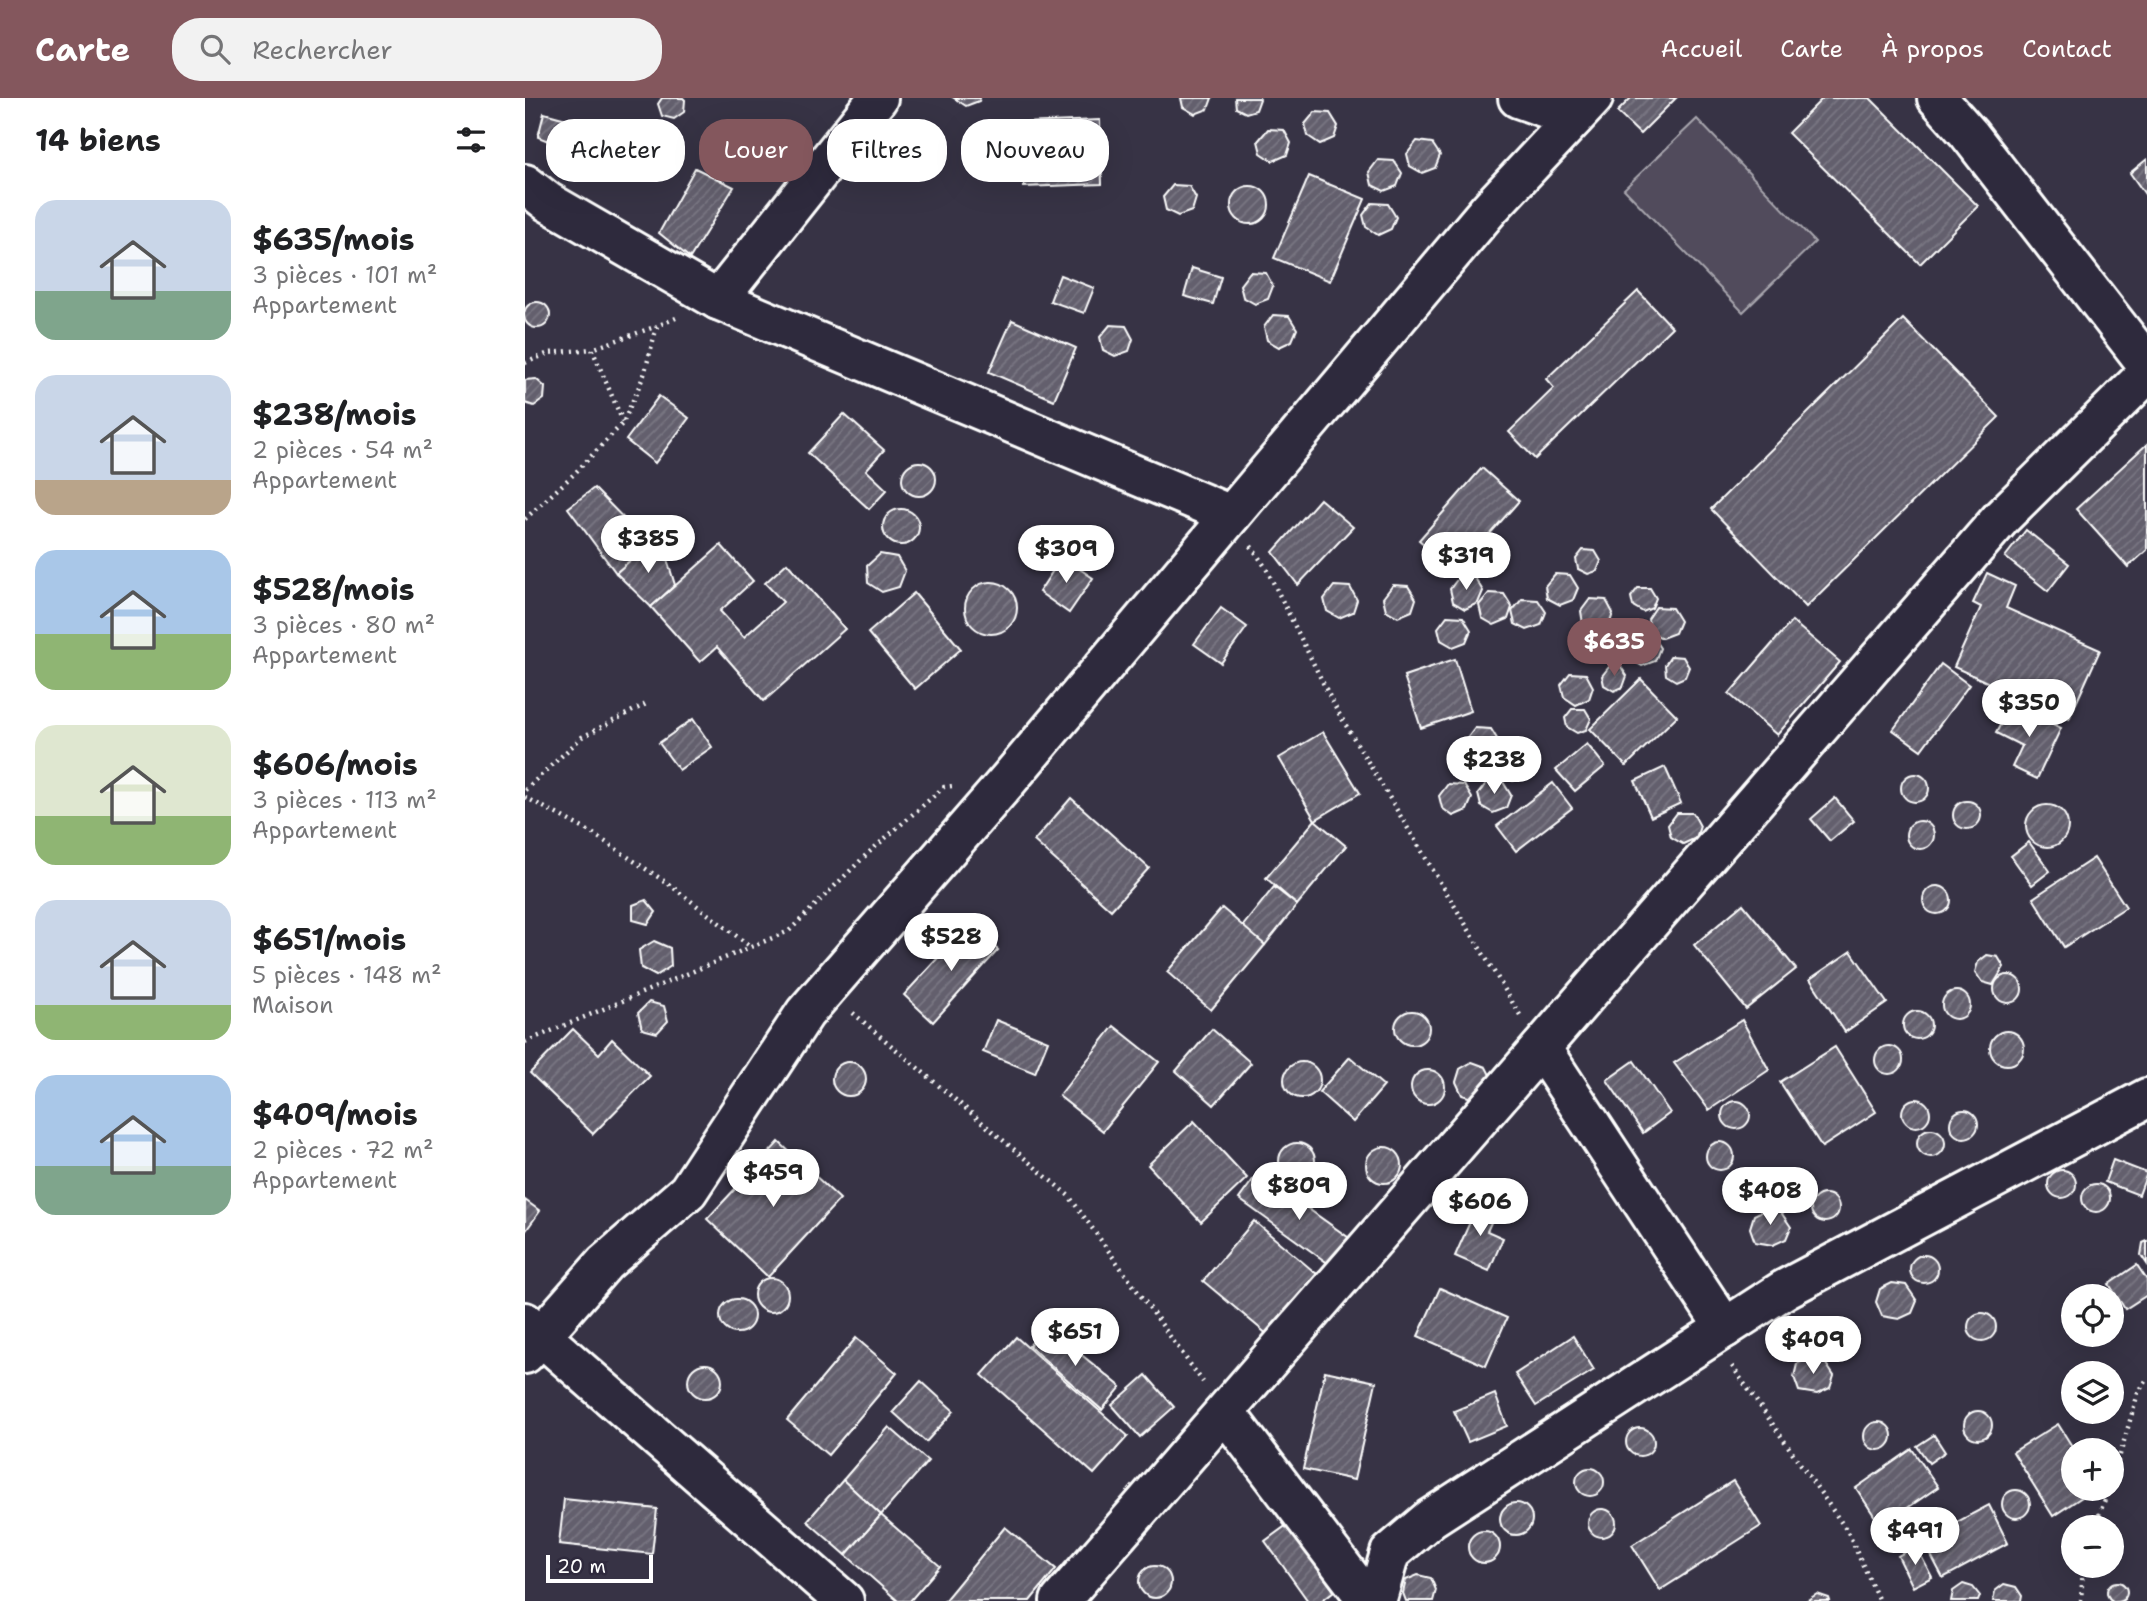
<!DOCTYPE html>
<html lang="fr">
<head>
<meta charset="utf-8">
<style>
  body { margin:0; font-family:"Shantell Sans",sans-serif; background:#f2f2f2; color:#202124; height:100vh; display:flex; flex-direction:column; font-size:26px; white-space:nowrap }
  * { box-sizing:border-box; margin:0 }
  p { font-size:23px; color:#757577 }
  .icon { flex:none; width:38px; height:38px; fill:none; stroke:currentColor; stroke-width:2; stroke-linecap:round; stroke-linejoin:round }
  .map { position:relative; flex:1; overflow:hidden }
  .details { display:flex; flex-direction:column; background:#fff; width:525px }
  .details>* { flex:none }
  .top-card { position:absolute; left:21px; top:21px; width:665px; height:63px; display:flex; gap:14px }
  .controls { position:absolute; left:1536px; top:1186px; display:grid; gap:14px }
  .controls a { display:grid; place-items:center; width:63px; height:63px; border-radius:50%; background:#fff; box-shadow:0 7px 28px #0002; font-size:35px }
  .scale { position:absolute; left:21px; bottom:18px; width:107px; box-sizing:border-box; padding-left:7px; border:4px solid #fff; border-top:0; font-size:19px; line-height:24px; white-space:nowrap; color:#fff; -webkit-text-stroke:5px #2f2a3d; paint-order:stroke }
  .price { position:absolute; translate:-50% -60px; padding:0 16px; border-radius:24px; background:#fff; color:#222; font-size:23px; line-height:46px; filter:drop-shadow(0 2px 4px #0008) }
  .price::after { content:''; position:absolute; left:50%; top:42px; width:21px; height:16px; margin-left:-10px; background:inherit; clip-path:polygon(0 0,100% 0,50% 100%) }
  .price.selected { background:#84575d; color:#fff }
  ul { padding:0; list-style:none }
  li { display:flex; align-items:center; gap:21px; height:175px; padding:0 35px }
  li span { display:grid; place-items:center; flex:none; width:196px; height:140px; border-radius:21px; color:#555 }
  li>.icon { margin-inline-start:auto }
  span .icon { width:84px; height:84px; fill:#fffc; stroke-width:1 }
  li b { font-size:30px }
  h2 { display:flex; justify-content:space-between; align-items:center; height:84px; padding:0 35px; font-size:30px }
  .tag { padding:0 24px; border-radius:28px; background:#fff; box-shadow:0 7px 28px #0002; font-size:24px; line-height:63px }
  .tag.selected { background:#84575d; color:#fff }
  header { display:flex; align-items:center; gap:42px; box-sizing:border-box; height:98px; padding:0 35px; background:#84575d; color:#fff }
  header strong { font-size:33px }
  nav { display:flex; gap:38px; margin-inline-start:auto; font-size:24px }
  .search { width:490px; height:63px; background:#f2f2f2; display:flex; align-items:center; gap:18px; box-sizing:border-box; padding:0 24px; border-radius:28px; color:#757577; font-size:26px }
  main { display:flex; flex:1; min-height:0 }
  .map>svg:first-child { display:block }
  .pitch { fill:#514c5c; stroke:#a8a6ae; stroke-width:2 }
  .building { fill:url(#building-hatch); stroke:#fff; stroke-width:2 }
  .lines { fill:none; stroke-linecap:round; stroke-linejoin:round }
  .minor-casing { stroke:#fff; stroke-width:44 }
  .path { stroke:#fff; stroke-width:4.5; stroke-dasharray:2 5; stroke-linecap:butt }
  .minor { stroke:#2f2a3d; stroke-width:38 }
</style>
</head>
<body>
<header>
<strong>Carte</strong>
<div class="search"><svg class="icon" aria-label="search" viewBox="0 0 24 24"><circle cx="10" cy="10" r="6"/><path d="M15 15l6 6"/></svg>Rechercher</div>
<nav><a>Accueil</a><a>Carte</a><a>À propos</a><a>Contact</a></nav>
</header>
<main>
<section class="details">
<h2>14 biens<svg class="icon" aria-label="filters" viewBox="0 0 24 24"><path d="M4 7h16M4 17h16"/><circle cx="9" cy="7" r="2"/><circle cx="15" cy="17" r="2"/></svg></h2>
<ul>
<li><span style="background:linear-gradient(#c9d6e8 65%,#7fa58c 0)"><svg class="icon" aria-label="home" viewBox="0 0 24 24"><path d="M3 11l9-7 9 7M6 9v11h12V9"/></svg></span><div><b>$635/mois</b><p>3 pièces · 101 m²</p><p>Appartement</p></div></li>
<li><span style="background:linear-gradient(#c9d6e8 75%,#b9a48a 0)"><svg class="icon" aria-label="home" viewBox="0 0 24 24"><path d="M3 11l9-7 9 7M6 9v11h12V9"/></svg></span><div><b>$238/mois</b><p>2 pièces · 54 m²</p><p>Appartement</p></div></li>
<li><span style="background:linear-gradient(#a9c7e8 60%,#8fb573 0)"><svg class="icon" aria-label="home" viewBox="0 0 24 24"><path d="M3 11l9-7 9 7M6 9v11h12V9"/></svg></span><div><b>$528/mois</b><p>3 pièces · 80 m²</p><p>Appartement</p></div></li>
<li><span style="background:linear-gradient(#dfe7d0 65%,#8fb573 0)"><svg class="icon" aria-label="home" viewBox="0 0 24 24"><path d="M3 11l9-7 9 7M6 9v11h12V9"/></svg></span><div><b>$606/mois</b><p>3 pièces · 113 m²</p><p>Appartement</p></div></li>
<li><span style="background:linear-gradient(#c9d6e8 75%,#8fb573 0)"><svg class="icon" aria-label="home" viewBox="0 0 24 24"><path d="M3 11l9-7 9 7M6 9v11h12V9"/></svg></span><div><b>$651/mois</b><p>5 pièces · 148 m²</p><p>Maison</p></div></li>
<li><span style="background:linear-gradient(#a9c7e8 65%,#7fa58c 0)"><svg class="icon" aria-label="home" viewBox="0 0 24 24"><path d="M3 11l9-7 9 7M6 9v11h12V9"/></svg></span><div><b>$409/mois</b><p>2 pièces · 72 m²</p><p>Appartement</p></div></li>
</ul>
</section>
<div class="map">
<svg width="1622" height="1503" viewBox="0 0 1622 1503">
  <defs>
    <pattern id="building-hatch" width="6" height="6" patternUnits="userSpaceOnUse" patternTransform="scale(1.75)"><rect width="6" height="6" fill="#635f6d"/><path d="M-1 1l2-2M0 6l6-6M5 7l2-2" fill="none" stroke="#7a7783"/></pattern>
  </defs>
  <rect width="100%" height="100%" fill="#373345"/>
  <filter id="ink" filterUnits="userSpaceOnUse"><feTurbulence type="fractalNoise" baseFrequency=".0143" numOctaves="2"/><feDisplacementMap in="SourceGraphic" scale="14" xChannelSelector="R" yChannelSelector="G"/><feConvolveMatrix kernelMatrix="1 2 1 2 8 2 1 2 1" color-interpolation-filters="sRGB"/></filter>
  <g filter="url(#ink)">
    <path class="pitch" d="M1172,21l118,123 -72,70 -119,-123z"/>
    <g class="building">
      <path d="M137,0h21l2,2 -1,12 -10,7 -12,-3 -4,-12z"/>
      <path d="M429,0h26l-1,3 -13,5z"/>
      <path d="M656,0h31l-4,11 -13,5 -12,-7z"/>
      <path d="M710,0h24l1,1 -4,11 -10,3 -10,-5z"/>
      <path d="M1106,0h45l-36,36 -23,-22z"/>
      <path d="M1298,0h47l108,108 -58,58 -132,-131z"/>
      <path d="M790,14l15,1 8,13 -4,12 -14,6 -12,-8 -3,-12z"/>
      <path d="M19,15l37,10 -10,27 -33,-13z"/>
      <path d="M575,22l2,64 -78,3 -3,-64z"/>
      <path d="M99,24l8,8v12l-11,7 -11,-4 -4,-10 6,-11z"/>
      <path d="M743,31l16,1 7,13 -4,12 -14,6 -12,-8 -3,-12z"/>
      <path d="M892,43l15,2 8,12 -5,13 -13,5 -12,-7 -3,-12z"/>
      <path d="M1622,61v38l-17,-24z"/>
      <path d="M853,62l16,1 8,12 -5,13 -13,5 -12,-6 -3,-13z"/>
      <path d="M170,70l39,19 -44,71 -31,-25z"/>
      <path d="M784,78l56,23 -35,82 -56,-23z"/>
      <path d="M648,87l16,1 7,12 -4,13 -14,5 -12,-6 -3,-13z"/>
      <circle cx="725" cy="107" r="19"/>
      <path d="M847,105l16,1 8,13 -5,12 -13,6 -12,-8 -3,-12z"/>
      <path d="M667,170l29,9 -8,27 -29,-8z"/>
      <path d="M725,174l16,1 7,13 -5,13 -13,5 -12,-7 -3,-12z"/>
      <path d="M535,177l34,13 -10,25 -34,-12z"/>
      <path d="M1113,193l34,36 -137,132 -26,-27 45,-44 -8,-9z"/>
      <circle cx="12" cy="217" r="13"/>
      <path d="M748,217l16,1 8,13 -5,12 -13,6 -12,-7 -3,-13z"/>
      <path d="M1378,221l96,98 -193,190 -95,-98z"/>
      <path d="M487,222l64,28 -22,52 -65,-28z"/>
      <path d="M585,227l16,1 7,13 -4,12 -14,5 -12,-6 -3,-13z"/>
      <path d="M11,281l9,8 -1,12 -10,7 -9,-3v-23z"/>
      <path d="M134,298l30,22 -34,45 -29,-23z"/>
      <path d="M319,316l40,36 -18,20 21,20 -18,19 -61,-56z"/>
      <path d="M1622,346v106l-19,17 -52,-58z"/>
      <circle cx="394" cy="381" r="17"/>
      <path d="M957,370l37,33 -63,71 -37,-32z"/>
      <path d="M69,390l55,56 -33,29 -48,-65z"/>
      <path d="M795,401l33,28 -55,58 -25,-33z"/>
      <circle cx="376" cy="429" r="18"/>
      <path d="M1501,432l43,34 -21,27 -43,-34z"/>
      <path d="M124,446l18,15 8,26 -24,22 -35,-34z"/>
      <path d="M196,447l32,36 -33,30 24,26 39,-35 -18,-19 22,-20 58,66 -81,72 -47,-54 -17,15 -49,-55z"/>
      <path d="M1058,452l12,1 6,10 -4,10 -9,3 -10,-5 -2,-10z"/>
      <path d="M355,456l17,3 8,14 -6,16 -17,5 -14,-9 -1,-17z"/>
      <path d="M537,459l31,21 -24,35 -30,-21z"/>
      <path d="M1462,475l28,13 -9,22 94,42 -31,69 -115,-52 27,-60 -8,-4z"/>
      <path d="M1030,476l15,1 8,13 -5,12 -13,5 -13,-7 -2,-12z"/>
      <path d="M934,479l16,1 8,13 -5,12 -13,6 -12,-7 -3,-13z"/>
      <circle cx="466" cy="510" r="26"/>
      <path d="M868,487l15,1 8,13 -4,12 -14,6 -12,-7 -3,-12z"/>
      <path d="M809,488l16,1 7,13 -4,12 -14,6 -12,-7 -3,-12z"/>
      <path d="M1113,490h12l6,10 -4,10 -9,4 -10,-6 -2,-9z"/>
      <path d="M389,495l47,56 -46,40 -47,-56z"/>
      <path d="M964,495l15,1 8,13 -4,12 -14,6 -12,-7 -3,-13z"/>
      <path d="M997,501l16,1 8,12 -5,13 -14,5 -12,-6 -3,-13z"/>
      <path d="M1065,501l16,1 7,13 -4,13 -13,5 -13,-7 -2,-13z"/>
      <path d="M1131,509l16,1 8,13 -5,12 -13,5 -12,-6 -2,-13z"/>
      <path d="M696,510l26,19 -26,36 -27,-19z"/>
      <path d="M922,518l16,1 8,13 -5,12 -13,5 -12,-7 -3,-12z"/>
      <path d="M1267,523l48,41 -63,73 -48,-41z"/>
      <path d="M1112,537l15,1 8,12 -5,13 -13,5 -12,-7 -3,-12z"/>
      <path d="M1146,558l12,1 6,10 -4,10 -9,4 -10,-6 -1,-10z"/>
      <path d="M930,561l16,52 -50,17 -17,-52z"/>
      <path d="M1416,566l28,21 -48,65 -28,-20z"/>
      <path d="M1084,569h12l6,9 -4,11 -9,4 -10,-6 -2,-9z"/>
      <path d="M1045,575l16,1 7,13 -4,12 -13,6 -12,-8 -3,-12z"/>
      <path d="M1116,581l36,37 -51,50 -36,-37z"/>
      <path d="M1486,606l50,24 -24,51 -25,-12 10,-21 -26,-13z"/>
      <path d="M1047,611h13l6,10 -5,11 -9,3 -10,-6 -2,-9z"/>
      <path d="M168,621l19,28 -33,23 -20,-27z"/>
      <path d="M950,630l16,1 8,13 -5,12 -13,5 -12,-6 -3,-13z"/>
      <path d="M798,634l37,61 -45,27 -36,-62z"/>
      <path d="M1062,646l18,22 -30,25 -19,-21z"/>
      <path d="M983,651l15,1 8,13 -5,13 -13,5 -12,-7 -3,-12z"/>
      <path d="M1140,669l16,36 -30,14 -16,-36z"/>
      <circle cx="1390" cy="690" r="14"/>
      <path d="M963,683l15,1 8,13 -5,13 -13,5 -12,-7 -3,-12z"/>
      <path d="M1028,685l19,25 -56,43 -19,-25z"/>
      <path d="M923,686l16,1 8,13 -5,12 -14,6 -11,-8 -3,-12z"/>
      <path d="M546,700l78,70 -38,42 -77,-69z"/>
      <path d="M1310,700l19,23 -24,20 -19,-22z"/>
      <circle cx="1442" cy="717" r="14"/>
      <circle cx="1522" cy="728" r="21"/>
      <path d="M1152,715h16l7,13 -4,12 -13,6 -12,-7 -3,-12z"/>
      <path d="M790,722l31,26 -49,59 -31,-27z"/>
      <circle cx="1395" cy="737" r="14"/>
      <path d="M1504,744l21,29 -18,14 -21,-29z"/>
      <path d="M1569,760l32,49 -62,40 -31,-49z"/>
      <circle cx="1412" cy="802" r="14"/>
      <path d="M749,789l23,18 -32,40 -23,-18z"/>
      <path d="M121,802l10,12 -8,12 -15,-4v-15z"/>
      <path d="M1218,806l53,65 -50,40 -52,-64z"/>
      <path d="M697,810l43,37 -54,65 -44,-38z"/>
      <path d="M444,826l29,26 -65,72 -29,-27z"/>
      <path d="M129,843l16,7 1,18 -15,10 -15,-8 -2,-18z"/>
      <path d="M1326,853l36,52 -42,29 -35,-53z"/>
      <path d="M1462,857l11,2 6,10 -11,18 -11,-3 -7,-10 3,-10z"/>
      <circle cx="1483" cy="891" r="14"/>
      <circle cx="1431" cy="907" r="14"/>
      <path d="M124,904l15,4 4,15 -11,12 -15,-4 -4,-16z"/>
      <circle cx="887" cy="930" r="17"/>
      <circle cx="1392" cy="927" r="14"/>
      <path d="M471,922l52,21 -13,32 -52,-21z"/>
      <path d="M1217,922l27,50 -60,40 -35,-47z"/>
      <path d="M589,928l45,36 -56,69 -44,-35z"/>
      <path d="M48,931l26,25 13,-15 38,37 -57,58 -63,-61z"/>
      <path d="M687,931l39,34 -37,42 -38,-34z"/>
      <circle cx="1482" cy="950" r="17"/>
      <circle cx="1364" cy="962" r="14"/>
      <path d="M1310,949l41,65 -54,35 -42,-65z"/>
      <path d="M825,959l34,29 -31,36 -34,-30z"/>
      <path d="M1109,963l36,52 -27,20 -36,-53z"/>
      <circle cx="324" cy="981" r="17"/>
      <path d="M947,964l14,5 6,12 -17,20 -13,-4 -6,-13 4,-13z"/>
      <circle cx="777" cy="982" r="18"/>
      <circle cx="903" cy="989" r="17"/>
      <circle cx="1391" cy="1015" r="14"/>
      <circle cx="1211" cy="1017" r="14"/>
      <circle cx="1439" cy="1026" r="14"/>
      <path d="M669,1023l53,57 -46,44 -53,-57z"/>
      <circle cx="1406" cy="1045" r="14"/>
      <path d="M254,1044l61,57 -72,78 -61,-58z"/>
      <circle cx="1195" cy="1058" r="14"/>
      <circle cx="772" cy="1063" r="18"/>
      <circle cx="859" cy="1067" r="18"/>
      <path d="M1588,1062l34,13 -8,22 -34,-13z"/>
      <circle cx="1537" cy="1086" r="14"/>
      <path d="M733,1075l101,72 -19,27 -101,-73z"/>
      <circle cx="1571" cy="1100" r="14"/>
      <circle cx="1300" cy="1110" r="14"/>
      <path d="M955,1101l18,9 -11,23 16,7 -14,33 -34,-15z"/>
      <path d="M0,1102l15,11 -15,21z"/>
      <path d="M1241,1111l14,2 11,16 -5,12 -13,6 -18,-3 -5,-14 4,-13z"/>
      <path d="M729,1123l70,59 -50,60 -71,-59z"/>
      <path d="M1622,1143v23l-6,-9 2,-12z"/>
      <circle cx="1399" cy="1171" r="14"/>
      <path d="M1612,1167l10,15v15l-22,14 -16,-25z"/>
      <circle cx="246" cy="1197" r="17"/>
      <path d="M1367,1185l14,2 11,16 -5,12 -13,6 -17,-3 -6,-14 4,-13z"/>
      <path d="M915,1190l67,30 -21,48 -68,-30z"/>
      <circle cx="212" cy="1218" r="17"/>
      <circle cx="1457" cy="1229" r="14"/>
      <path d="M521,1228l75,61 -19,23 -73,-64z"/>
      <path d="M1048,1238l21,34 -58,36 -21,-32z"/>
      <path d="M491,1239l112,99 -34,38 -112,-99z"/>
      <path d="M331,1240l41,35 -69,82 -41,-35z"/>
      <path d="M1284,1259l15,4 10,15 -4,12 -13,6 -18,-3 -5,-14 3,-13z"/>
      <circle cx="180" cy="1283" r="17"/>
      <path d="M800,1273l51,11 -22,98 -51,-11z"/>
      <path d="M621,1277l28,32 -34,30 -28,-32z"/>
      <path d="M396,1283l33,30 -28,31 -33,-30z"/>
      <path d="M970,1296l12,32 -39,16 -14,-31z"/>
      <circle cx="1453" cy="1327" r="14"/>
      <circle cx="1353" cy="1338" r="14"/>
      <path d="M1533,1326l17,27 -1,38h20l-41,27 -40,-64z"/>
      <path d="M364,1329l39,34 -47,54 -38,-35z"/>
      <circle cx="1115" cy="1344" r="14"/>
      <path d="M1409,1337l11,17 -16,11 -12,-17z"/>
      <path d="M1387,1351l26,38 -57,39 -25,-38z"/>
      <circle cx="1065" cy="1384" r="14"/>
      <path d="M318,1382l38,35 -35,40 -39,-34z"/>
      <path d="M1208,1383l28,45 -101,64 -28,-45z"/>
      <circle cx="1491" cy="1406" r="14"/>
      <path d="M39,1401l93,10 -5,45 -93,-10z"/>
      <circle cx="991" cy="1421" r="16"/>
      <path d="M1464,1407l19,38 -65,35 -20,-38z"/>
      <circle cx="1077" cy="1425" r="14"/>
      <path d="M356,1417l59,51 -30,35h-12l-52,-46z"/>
      <path d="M762,1427l47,66 -13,10h-13l-43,-60z"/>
      <path d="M480,1429l51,42 -26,32h-86z"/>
      <circle cx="959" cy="1449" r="16"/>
      <path d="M1391,1448l16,31 -19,10 -15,-31z"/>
      <circle cx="630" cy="1484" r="16"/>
      <path d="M893,1477l13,3 5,12 -3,11h-27l-3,-8 3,-13z"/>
      <circle cx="1592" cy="1494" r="10"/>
      <path d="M1438,1486l10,3 7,9 -2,5h-27l2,-10z"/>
      <path d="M1479,1486l12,3 6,9 -1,5h-28l2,-10z"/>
      <path d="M1292,1496l12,4 1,3h-24z"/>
    </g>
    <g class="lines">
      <g class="minor-casing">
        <g id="minor">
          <path d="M993,0l56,20"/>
          <path d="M1412,0l32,36 178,230"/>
          <path d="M0,86l23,18 170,98 513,215"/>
          <path d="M193,202l160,-202"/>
          <path d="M1016,950l184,280"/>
          <path d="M0,1224l319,279"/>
          <path d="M0,1256l80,-91 83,-72 117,-178 204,-234 481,-571 103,-110"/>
          <path d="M700,1314l134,177 19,6 12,-42 41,-35 354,-229 362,-191"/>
          <path d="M535,1503l942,-1084 145,-143"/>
        </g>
      </g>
      <g class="path">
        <path d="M0,265l24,-10 43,-4"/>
        <path d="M98,324l-31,-73 65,-23"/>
        <path d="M0,421l49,-45 49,-51 21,-48 13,-49 19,-8"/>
        <path d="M726,448l15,22 69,139 185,308"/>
        <path d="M0,692l57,-53 66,-34"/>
        <path d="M0,699l67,36 78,52 81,62"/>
        <path d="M328,915l216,183 134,186"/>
        <path d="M0,944l264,-111 77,-76 78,-68 9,-1"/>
        <path d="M1207,1268l116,166 31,69"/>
        <path d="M1587,1384l26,-89 9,-14"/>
        <path d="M1569,1430l15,-39"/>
        <path d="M1556,1503l2,-35"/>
      </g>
      <use href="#minor" class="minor"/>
    </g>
  </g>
</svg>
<div class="controls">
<a><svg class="icon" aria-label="locate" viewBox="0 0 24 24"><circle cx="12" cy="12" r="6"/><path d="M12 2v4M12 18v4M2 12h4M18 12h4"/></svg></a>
<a><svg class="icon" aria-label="layers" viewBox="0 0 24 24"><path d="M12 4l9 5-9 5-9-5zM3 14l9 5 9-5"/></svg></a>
<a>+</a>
<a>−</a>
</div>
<div class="scale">20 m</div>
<b class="price" style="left:123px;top:477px">$385</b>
<b class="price" style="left:541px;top:487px">$309</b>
<b class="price" style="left:941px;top:494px">$319</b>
<b class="price selected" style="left:1089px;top:580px">$635</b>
<b class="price" style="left:1504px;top:641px">$350</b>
<b class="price" style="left:969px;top:698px">$238</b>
<b class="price" style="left:426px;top:875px">$528</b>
<b class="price" style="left:248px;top:1111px">$459</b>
<b class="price" style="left:774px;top:1124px">$809</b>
<b class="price" style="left:1245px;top:1129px">$408</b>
<b class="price" style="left:955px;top:1140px">$606</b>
<b class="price" style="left:550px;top:1270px">$651</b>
<b class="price" style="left:1288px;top:1278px">$409</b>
<b class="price" style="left:1390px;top:1469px">$491</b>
<div class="top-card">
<a class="tag">Acheter</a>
<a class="tag selected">Louer</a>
<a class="tag">Filtres</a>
<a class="tag">Nouveau</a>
</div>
</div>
</main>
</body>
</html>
